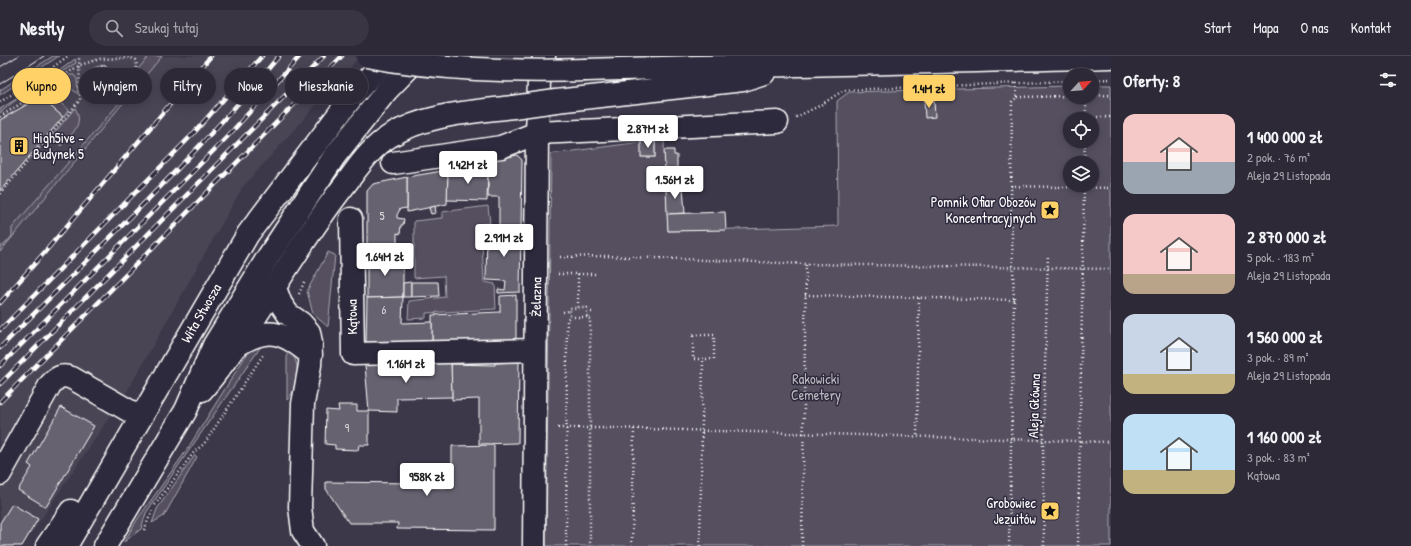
<!DOCTYPE html>
<html lang="pl">
<head>
<meta charset="utf-8">
<style>
  body { margin:0; font-family:"Patrick Hand",sans-serif; background:#393542; color:#f1f3f6; height:100vh; display:flex; flex-direction:column; font-size:15px; white-space:nowrap }
  * { box-sizing:border-box; margin:0 }
  p { font-size:13px; color:#a7a6ad }
  .icon { flex:none; width:22px; height:22px; fill:none; stroke:currentColor; stroke-width:2; stroke-linecap:round; stroke-linejoin:round }
  .map { position:relative; flex:1; overflow:hidden }
  .panel { display:flex; flex-direction:column; background:#2d2937; width:300px }
  .panel>* { flex:none }
  .banner { position:absolute; left:12px; top:12px; width:380px; height:36px; display:flex; gap:8px }
  .needle { width:26px; rotate:64deg }
  .controls { position:absolute; left:1063px; top:12px; display:grid; gap:8px }
  .controls a { display:grid; place-items:center; width:36px; height:36px; border-radius:50%; background:#2d2937; box-shadow:0 2px 10px #0003,0 0 0 1px #484552; font-size:20px }
  .price { position:absolute; translate:-50% -34px; padding:0 9px; border-radius:4px; background:#fff; color:#222; font-size:13px; line-height:26px; filter:drop-shadow(0 1px 2px #0008) }
  .price::after { content:''; position:absolute; left:50%; top:24px; width:12px; height:9px; margin-left:-6px; background:inherit; clip-path:polygon(0 0,100% 0,50% 100%) }
  .price.current { background:#ffd166; color:#111 }
  ul { padding:0; list-style:none }
  li { display:flex; align-items:center; gap:12px; height:100px; padding:0 12px }
  li span { display:grid; place-items:center; flex:none; width:112px; height:80px; border-radius:12px; color:#555 }
  li>.icon { margin-inline-start:auto }
  span .icon { width:48px; height:48px; fill:#fffc; stroke-width:1 }
  li b { font-size:17px }
  h2 { display:flex; justify-content:space-between; align-items:center; height:48px; padding:0 12px; font-size:17px }
  .tag { padding:0 14px; border-radius:18px; background:#2d2937; box-shadow:0 2px 10px #0003,0 0 0 1px #484552; font-size:14px; line-height:36px }
  .tag.current { background:#ffd166; color:#111 }
  header { display:flex; align-items:center; gap:24px; box-sizing:border-box; height:56px; padding:0 20px; background:#2d2937; border-bottom:1px solid #484552 }
  header strong { font-size:19px }
  nav { display:flex; gap:22px; margin-inline-start:auto; font-size:14px }
  .search { width:280px; height:36px; background:#393542; display:flex; align-items:center; gap:10px; box-sizing:border-box; padding:0 14px; border-radius:22px; color:#a7a6ad; font-size:15px }
  main { display:flex; flex:1; min-height:0 }
  .map>svg:first-child { display:block }
  .built { fill:#494455 }
  .green { fill:#555060; stroke:#aaa8b0; fill-rule:evenodd }
  .building { fill:#666270; stroke:#fff }
  .lines { fill:none; stroke-linecap:round; stroke-linejoin:round }
  .minor-casing { stroke:#fff; stroke-width:25 }
  .major-casing { stroke:#fff; stroke-width:25 }
  .path { stroke:#fff; stroke-width:2.5; stroke-dasharray:1 3; stroke-linecap:butt }
  .minor { stroke:#2f2a3d; stroke-width:22 }
  .major { stroke:#2f2a3d; stroke-width:22 }
  .tram { stroke:#fff; stroke-width:1 }
  .rail-casing { stroke:#fff; stroke-width:4.5 }
  .rail { stroke:#2f2a3d; stroke-width:3; stroke-dasharray:9; stroke-linecap:butt }
  .major-bridge-casing { stroke:#fff; stroke-width:25; stroke-linecap:butt }
  .major-bridge { stroke:#2f2a3d; stroke-width:22 }
  .labels { text-anchor:middle; stroke-width:3; stroke-linejoin:round; paint-order:stroke }
  .number-label { font-size:12px; fill:#d9d8db }
  .poi-label { font-size:14px; fill:#fff; stroke:#2f2a3d; text-anchor:end }
  .street-label { font-size:14px; fill:#fff; stroke:#2f2a3d }
  .park-label { font-size:14px; fill:#bbb9bf; stroke:#2f2a3d }
</style>
</head>
<body>
<header>
<strong>Nestly</strong>
<div class="search"><svg class="icon" aria-label="search" viewBox="0 0 24 24"><circle cx="10" cy="10" r="6"/><path d="M15 15l6 6"/></svg>Szukaj tutaj</div>
<nav><a>Start</a><a>Mapa</a><a>O nas</a><a>Kontakt</a></nav>
</header>
<main>
<div class="map">
<svg width="1111" height="490" viewBox="0 0 1111 490">
  <rect width="100%" height="100%" fill="#3c3749"/>
  <filter id="ink" filterUnits="userSpaceOnUse"><feTurbulence type="fractalNoise" baseFrequency=".025" numOctaves="2"/><feDisplacementMap in="SourceGraphic" scale="8" xChannelSelector="R" yChannelSelector="G"/><feConvolveMatrix kernelMatrix="1 2 1 2 8 2 1 2 1" color-interpolation-filters="sRGB"/></filter>
  <g filter="url(#ink)">
    <path class="built" d="M78,0h282l-118,132 -114,202 -105,156h-23v-437l47,-29z"/>
    <g class="green">
      <path d="M53,0h6l-59,39v-5z"/>
      <path d="M149,0h13l-162,196v-6h3l9,-10v-8l121,-141 -6,-5z"/>
      <path d="M75,3l1,4 -63,39 -13,11v-4l47,-29z"/>
      <path d="M103,9l-3,4 5,5 -13,15 9,8c-14,1 -15,-21 -8,-29z"/>
      <path d="M70,19h4l3,4 1,15 -16,-13 -11,14 18,15 -6,7 -23,-20 -18,10 5,-6z"/>
      <path d="M1092,29h19v461h-565l5,-392 90,-12 1,15h13v-16h9l4,90 170,-5 -1,-125 12,-9 221,-6v11h22zM1070,63h22v22h-22zM1070,107h22v22h-22z"/>
      <path d="M75,52c10,16 -4,27 -14,38l-10,-9z"/>
      <path d="M488,150l2,17 -9,1 3,58 11,2 1,25 -70,4v5l-18,1 1,-18 36,-4 -1,-21 -30,2v-57l28,-3v-6z"/>
      <path d="M328,196l7,3 -7,72 -15,-13 -6,-23z"/>
      <path d="M262,289l-112,162 -4,6 -5,16 -17,13 13,-22 49,-69 59,-94 9,-11z"/>
      <path d="M287,290c14,15 14,39 0,54z"/>
      <path d="M195,399l2,2 -33,59 -12,7 5,-14z"/>
    </g>
    <g class="building">
      <path d="M104,8l12,11 -4,5 -7,-6 -10,12 9,7 -3,4 -9,-8 13,-15 -5,-5z"/>
      <path d="M40,41l23,20 -63,74v-71z"/>
      <path d="M924,44h10l1,17 -10,1z"/>
      <rect x="641" y="85" width="14" height="16"/>
      <path d="M664,94h10v5h3v31l-11,1z"/>
      <path d="M517,99l5,5 -1,70 -22,-2v-31h-11v-36z"/>
      <path d="M448,114h40l-1,31 -40,-1z"/>
      <path d="M448,114l-1,34 -40,8v-35z"/>
      <path d="M407,121v31l-7,1 -3,6v3l7,1 -1,6h-2l-1,9 -3,-1v22l-30,2v-66l6,-7z"/>
      <path d="M666,131h17l2,26 -18,1z"/>
      <path d="M435,150l1,7 -5,1 -2,-6z"/>
      <path d="M725,156l1,18 -58,1 -1,-17z"/>
      <path d="M487,172l34,2 -1,62 -22,1v-4l7,1 1,-9 -20,-1z"/>
      <path d="M403,199v42l-36,1v-41z"/>
      <path d="M411,226v15h-8v-14z"/>
      <path d="M411,226h27l1,14 -28,1z"/>
      <path d="M516,239v44l-84,3v-27l68,-3v-16z"/>
      <path d="M403,241l-1,26 30,-1v20l-66,2 1,-46z"/>
      <path d="M519,306l-1,81 -39,1v-45l-27,1 -1,-36 44,1v-2z"/>
      <path d="M451,307l1,34 -55,1v14l-28,-1 -4,-46z"/>
      <path d="M338,349h19v6h12v34h-10l-1,5 -23,-1v-4l-10,-1 1,-34 13,1z"/>
      <path d="M61,351l33,19 -48,81 -28,-17 14,-23 -4,-3z"/>
      <path d="M494,389v85l-97,-1 1,-6h-49l-23,-34v-7l89,1v4l37,1v-42z"/>
      <path d="M12,448l26,15 -16,27h-22v-23z"/>
    </g>
    <g class="lines">
      <g class="minor-casing">
        <g id="minor">
          <path d="M393,107l108,-16 36,-14 240,-11"/>
          <path d="M351,163l2,135 182,-4"/>
          <path d="M275,232l6,16 7,10 13,9 8,9 2,11 -1,22 -7,39 -3,103 3,24 10,15"/>
          <path d="M238,289c31,-20 47,-12 73,10"/>
          <path d="M0,418l50,-89c7,-8 12,-11 22,-7l68,39"/>
          <path d="M534,490l3,-413 2,-51 5,-26"/>
        </g>
      </g>
      <g class="major-casing">
        <g id="major">
          <path d="M586,14c175,-5 350,-7 525,-13"/>
          <path d="M556,45l187,-21 21,-7"/>
          <path d="M202,334c53,-63 90,-138 141,-203 14,-18 27,-39 47,-51 36,-22 82,-24 123,-29"/>
          <path d="M47,490l24,-35"/>
          <path d="M66,490l182,-312 107,-141 34,-37"/>
          <path d="M105,490l81,-136 28,-65 54,-88 66,-100 53,-67 33,-34"/>
        </g>
      </g>
      <g class="path">
        <path d="M1092,24l19,-1"/>
        <path d="M1092,40l19,-1"/>
        <path d="M1017,41l53,-1"/>
        <path d="M0,46l48,-31 20,-15"/>
        <path d="M0,61l80,-52 20,-6 31,-1 5,2 1,7 -11,14 -1,6"/>
        <path d="M796,61l23,-11 25,-16 226,-9"/>
        <path d="M1085,61h26"/>
        <path d="M1085,63l2,-22"/>
        <path d="M1084,107l1,-22"/>
        <path d="M1011,130l100,2"/>
        <path d="M0,138l80,-94 -1,-44"/>
        <path d="M560,201l45,-1 201,8 305,5"/>
        <path d="M558,218h40"/>
        <path d="M578,218v34"/>
        <path d="M299,238l6,-14"/>
        <path d="M805,239l209,5"/>
        <path d="M563,256l7,-1"/>
        <path d="M587,256h7"/>
        <path d="M570,261h17"/>
        <rect x="693" y="279" width="21" height="24"/>
        <path d="M558,372h53l500,14"/>
        <path d="M917,379l2,-138"/>
        <path d="M155,449l39,-53 10,-8 59,-89"/>
        <path d="M144,474l8,-19"/>
        <path d="M566,490l1,-224v-3l3,-2v-9h17v9l3,2v227"/>
        <path d="M632,490l2,-118"/>
        <path d="M700,490l3,-187"/>
        <path d="M802,490l4,-282"/>
        <path d="M1009,490l5,-246 -3,-94 1,-104 5,-5 -1,-14"/>
        <path d="M1044,490l-1,-106 5,-186"/>
        <path d="M1078,490l6,-361"/>
      </g>
      <use href="#minor" class="minor"/>
      <use href="#major" class="major"/>
      <g class="tram">
        <path d="M0,11l18,-11"/>
        <path d="M0,28l44,-28"/>
      </g>
      <g class="rail-casing">
        <g id="rail">
          <path d="M0,247l44,-50 167,-197"/>
          <path d="M0,274l192,-195 70,-79"/>
          <path d="M0,292c94,-96 193,-188 279,-292"/>
          <path d="M0,310l227,-229 73,-81"/>
          <path d="M0,328l324,-328"/>
          <path d="M0,346l342,-346"/>
        </g>
      </g>
      <use href="#rail" class="rail"/>
      <g class="major-bridge-casing">
        <g id="major-bridge">
          <path d="M367,0c73,14 145,16 219,14"/>
          <path d="M513,51l43,-6"/>
        </g>
      </g>
      <use href="#major-bridge" class="major-bridge"/>
    </g>
  </g>
  <defs>
    <g id="building-square" transform="scale(1)"><rect x="-9" y="-9" width="18" height="18" rx="4" fill="#ffd166" stroke="#2f2a3d"/><path d="M-4-6H4V6H1V3H-1V6H-4ZM-2.5-4.3h1.7v1.8h-1.7ZM.8-4.3h1.7v1.8H.8ZM-2.5-1h1.7V.8h-1.7ZM.8-1h1.7V.8H.8Z" fill="#111"/></g>
    <g id="sight-square" transform="scale(1)"><rect x="-9" y="-9" width="18" height="18" rx="4" fill="#ffd166" stroke="#2f2a3d"/><path d="M0-6L1.8-2.2L6-1.7L2.9 1.2L3.7 5.4L0 3.3L-3.7 5.4L-2.9 1.2L-6-1.7L-1.8-2.2Z" fill="#111"/></g>
  </defs>
  <g fill-rule="evenodd">
    <use href="#building-square" x="19" y="90"/>
    <use href="#sight-square" x="1050" y="154"/>
    <use href="#sight-square" x="1050" y="455"/>
  </g>
  <g class="labels">
    <g class="number-label">
      <text x="382" y="164">5</text>
      <text x="384" y="258">6</text>
      <text x="347" y="376">9</text>
    </g>
    <g class="poi-label">
      <text x="33" y="87" text-anchor="start">High5ive -<tspan x="33" dy="16">Budynek 5</tspan></text>
      <text x="1036" y="151">Pomnik Ofiar Obozów<tspan x="1036" dy="16">Koncentracyjnych</tspan></text>
      <text x="1036" y="452">Grobowiec<tspan x="1036" dy="16">Jezuitów</tspan></text>
    </g>
    <g class="street-label">
      <text transform="translate(536 241) rotate(-89)" y="5">Żelazna</text>
      <text transform="translate(201 257) rotate(-60)" y="5">Wita Stwosza</text>
      <text transform="translate(352 261) rotate(-91)" y="5">Kątowa</text>
      <text transform="translate(1034 350) rotate(-88)" y="5">Aleja Główna</text>
    </g>
    <g class="park-label">
      <text x="816" y="328">Rakowicki<tspan x="816" dy="16">Cemetery</tspan></text>
    </g>
  </g>
</svg>
<div class="controls">
<a><svg class="needle" viewBox="-14 -14 28 28"><path d="M0-13l5 13h-10z" fill="#e53935"/><path d="M0 13l5-13h-10z" fill="#a7a6ad"/></svg></a>
<a><svg class="icon" aria-label="locate" viewBox="0 0 24 24"><circle cx="12" cy="12" r="6"/><path d="M12 2v4M12 18v4M2 12h4M18 12h4"/></svg></a>
<a><svg class="icon" aria-label="layers" viewBox="0 0 24 24"><path d="M12 4l9 5-9 5-9-5zM3 14l9 5 9-5"/></svg></a>
</div>
<b class="price current" style="left:929px;top:53px">1.4M zł</b>
<b class="price" style="left:648px;top:93px">2.87M zł</b>
<b class="price" style="left:468px;top:129px">1.42M zł</b>
<b class="price" style="left:675px;top:144px">1.56M zł</b>
<b class="price" style="left:504px;top:202px">2.91M zł</b>
<b class="price" style="left:385px;top:221px">1.64M zł</b>
<b class="price" style="left:406px;top:328px">1.16M zł</b>
<b class="price" style="left:427px;top:441px">958K zł</b>
<div class="banner">
<a class="tag current">Kupno</a>
<a class="tag">Wynajem</a>
<a class="tag">Filtry</a>
<a class="tag">Nowe</a>
<a class="tag">Mieszkanie</a>
</div>
</div>
<section class="panel">
<h2>Oferty: 8<svg class="icon" aria-label="filters" viewBox="0 0 24 24"><path d="M4 7h16M4 17h16"/><circle cx="9" cy="7" r="2"/><circle cx="15" cy="17" r="2"/></svg></h2>
<ul>
<li><span style="background:linear-gradient(#f6c9c9 60%,#9aa5b1 0)"><svg class="icon" aria-label="home" viewBox="0 0 24 24"><path d="M3 11l9-7 9 7M6 9v11h12V9"/></svg></span><div><b>1 400 000 zł</b><p>2 pok. · 76 m²</p><p>Aleja 29 Listopada</p></div></li>
<li><span style="background:linear-gradient(#f6c9c9 75%,#b9a48a 0)"><svg class="icon" aria-label="home" viewBox="0 0 24 24"><path d="M3 11l9-7 9 7M6 9v11h12V9"/></svg></span><div><b>2 870 000 zł</b><p>5 pok. · 183 m²</p><p>Aleja 29 Listopada</p></div></li>
<li><span style="background:linear-gradient(#c9d6e8 75%,#c2b280 0)"><svg class="icon" aria-label="home" viewBox="0 0 24 24"><path d="M3 11l9-7 9 7M6 9v11h12V9"/></svg></span><div><b>1 560 000 zł</b><p>3 pok. · 89 m²</p><p>Aleja 29 Listopada</p></div></li>
<li><span style="background:linear-gradient(#bfe0f5 70%,#c2b280 0)"><svg class="icon" aria-label="home" viewBox="0 0 24 24"><path d="M3 11l9-7 9 7M6 9v11h12V9"/></svg></span><div><b>1 160 000 zł</b><p>3 pok. · 83 m²</p><p>Kątowa</p></div></li>
</ul>
</section>
</main>
</body>
</html>
